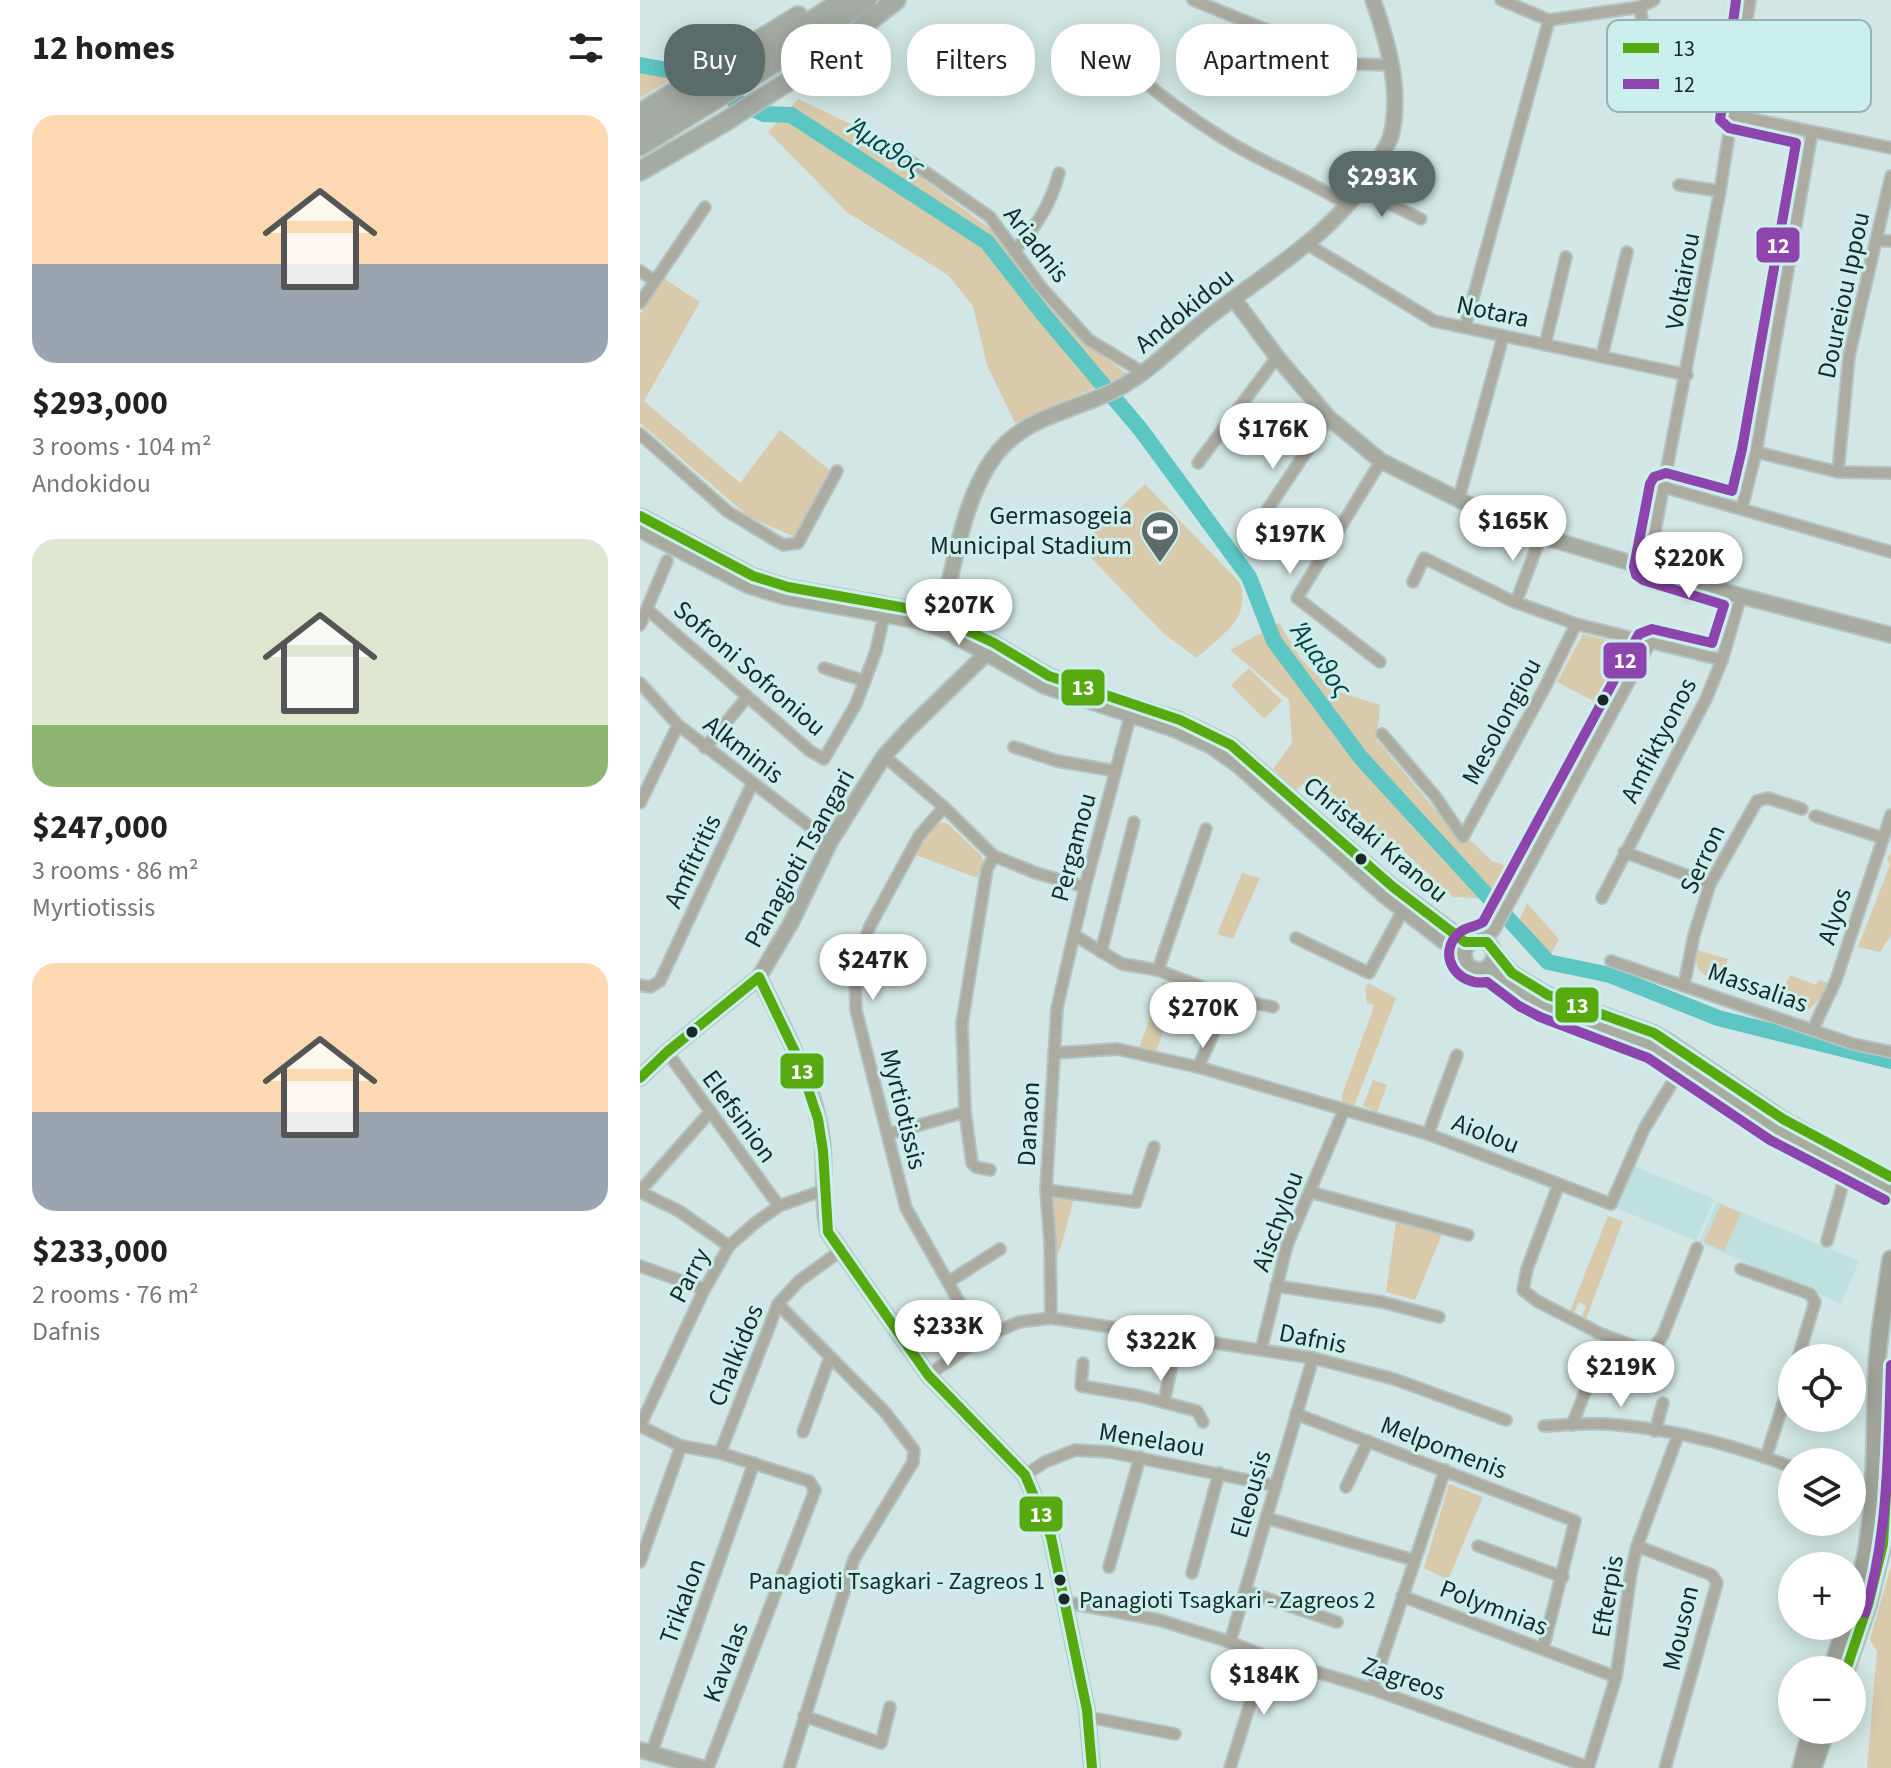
<!DOCTYPE html>
<html lang="en">
<head>
<meta charset="utf-8">
<style>
  body { margin:0; font-family:"Source Sans 3",sans-serif; background:#f6f6f6; color:#222; height:100vh; display:flex; flex-direction:column; font-size:30px; white-space:nowrap }
  * { box-sizing:border-box; margin:0 }
  p { font-size:26px; color:#767676 }
  .icon { flex:none; width:44px; height:44px; fill:none; stroke:currentColor; stroke-width:2; stroke-linecap:round; stroke-linejoin:round }
  .map { position:relative; flex:1; overflow:hidden }
  .panel { display:flex; flex-direction:column; background:#fff; width:640px }
  .panel>* { flex:none }
  .hud { position:absolute; left:24px; top:24px; width:760px; height:72px; display:flex; gap:16px }
  .controls { position:absolute; left:1138px; top:1344px; display:grid; gap:16px }
  .controls a { display:grid; place-items:center; width:88px; height:88px; border-radius:50%; background:#fff; box-shadow:0 4px 20px #0003; font-size:40px }
  .price { position:absolute; translate:-50% -68px; padding:0 18px; border-radius:28px; background:#fff; color:#222; font-size:26px; line-height:52px; filter:drop-shadow(0 2px 4px #0008) }
  .price::after { content:''; position:absolute; left:50%; top:48px; width:24px; height:18px; margin-left:-12px; background:inherit; clip-path:polygon(0 0,100% 0,50% 100%) }
  .price.selected { background:#5a6b6a; color:#fff }
  ul { padding:0; list-style:none }
  li { display:grid; align-content:center; gap:16px; height:424px; padding:0 32px }
  li span { display:grid; place-items:center; height:248px; border-radius:24px; color:#555 }
  li>.icon { margin-inline-start:auto }
  span .icon { width:144px; height:144px; fill:#fffc; stroke-width:1 }
  li b { font-size:34px }
  h2 { display:flex; justify-content:space-between; align-items:center; height:96px; padding:0 32px; font-size:34px }
  .chip { padding:0 28px; border-radius:32px; background:#fff; box-shadow:0 4px 20px #0003; font-size:28px; line-height:72px }
  .chip.selected { background:#5a6b6a; color:#fff }
  main { display:flex; flex:1; min-height:0 }
  .map>svg:first-child { display:block }
  .built { fill:#bee0df }
  .green { fill:#d9caac }
  .lines { fill:none; stroke-linecap:round; stroke-linejoin:round }
  .river { stroke:#5cc6c4; stroke-width:16 }
  .street-casing { stroke:#b3c3c1; stroke-width:14 }
  .secondary-casing { stroke:#b3c3c1; stroke-width:18 }
  .primary-casing { stroke:#b3c3c1; stroke-width:20 }
  .highway-casing { stroke:#b3c3c1; stroke-width:22 }
  .street { stroke:#ababa0; stroke-width:10 }
  .secondary { stroke:#a8ab9f; stroke-width:14 }
  .primary { stroke:#a1a499; stroke-width:16 }
  .highway { stroke:#a4aba3; stroke-width:18 }
  .bus-1-casing { stroke:#caefed; stroke-width:16 }
  .bus-2-casing { stroke:#caefed; stroke-width:16 }
  .bus-1 { stroke:#57a910; stroke-width:10 }
  .bus-2 { stroke:#8e44ad; stroke-width:10 }
  .bus-dot { fill:#1a2827; stroke:#caefed; stroke-width:3 }
  .labels { text-anchor:middle; stroke-width:6; stroke-linejoin:round; paint-order:stroke }
  .bus-label { font-size:24px; fill:#1a2827; stroke:#caefed; text-anchor:end }
  .street-label { font-size:26px; fill:#1a2827; stroke:#caefed }
  .poi-label { font-size:26px; fill:#1a2827; stroke:#caefed; text-anchor:end }
  .water-label { font-size:28px; font-style:italic; fill:#064444; stroke:#caefed }
  .key { fill:#caefed; stroke:#95b3b2; stroke-width:2 }
  .key-label { font-size:22px; fill:#1a2827 }
  .line-badge { stroke:#caefed; stroke-width:3 }
  .badge-label { font-size:22px; text-anchor:middle; font-weight:bold; fill:#fff }
</style>
</head>
<body>
<main>
<section class="panel">
<h2>12 homes<svg class="icon" aria-label="filters" viewBox="0 0 24 24"><path d="M4 7h16M4 17h16"/><circle cx="9" cy="7" r="2"/><circle cx="15" cy="17" r="2"/></svg></h2>
<ul>
<li><span style="background:linear-gradient(#ffd9b3 60%,#9aa5b1 0)"><svg class="icon" aria-label="home" viewBox="0 0 24 24"><path d="M3 11l9-7 9 7M6 9v11h12V9"/></svg></span><div><b>$293,000</b><p>3 rooms · 104 m²</p><p>Andokidou</p></div></li>
<li><span style="background:linear-gradient(#dfe7d0 75%,#8fb573 0)"><svg class="icon" aria-label="home" viewBox="0 0 24 24"><path d="M3 11l9-7 9 7M6 9v11h12V9"/></svg></span><div><b>$247,000</b><p>3 rooms · 86 m²</p><p>Myrtiotissis</p></div></li>
<li><span style="background:linear-gradient(#ffd9b3 60%,#9aa5b1 0)"><svg class="icon" aria-label="home" viewBox="0 0 24 24"><path d="M3 11l9-7 9 7M6 9v11h12V9"/></svg></span><div><b>$233,000</b><p>2 rooms · 76 m²</p><p>Dafnis</p></div></li>
</ul>
</section>
<div class="map">
<svg width="1251" height="1768" viewBox="0 0 1251 1768">
  <rect width="100%" height="100%" fill="#d2e7e5"/>
  <g class="built">
    <path d="M994,1166l80,33 -18,42 -80,-33z"/>
    <path d="M1077,1202l142,59 -18,43 -142,-62z"/>
  </g>
  <g class="green">
    <path d="M0,56l31,24 -31,18z"/>
    <path d="M158,99l74,35 17,20 103,76 86,107 49,37 -112,49 -28,-58 -14,-59 -25,-31 -100,-62 -80,-81z"/>
    <path d="M23,278l37,24 -56,99 96,82 40,-53 51,41 -36,66 -46,-20 -109,-94v-109z"/>
    <path d="M505,484l95,99c11,37 -18,51 -43,75l-34,-25 -83,-87z"/>
    <path d="M639,623l22,36 31,31 48,15 -3,35 86,103 6,-4 24,23 6,1 22,11 -11,19 -7,-1 -5,7 -45,-2 -44,-41 -97,-79 -16,13 -23,-21 19,-26 -3,-43 -59,-50z"/>
    <path d="M943,634l52,13 2,12 -30,49 -50,-26z"/>
    <path d="M609,668l33,33 -18,18 -33,-34z"/>
    <path d="M295,823h12l34,32 2,7 -6,16 -61,-23z"/>
    <path d="M1251,853v82l-11,17 -22,-5 32,-82 -3,-7z"/>
    <path d="M602,873l18,5 -27,61 -16,-5z"/>
    <path d="M887,903l32,36 -9,17 -31,-35z"/>
    <path d="M1057,950l31,9 -9,22c-18,-6 -26,-11 -22,-31z"/>
    <path d="M1150,975l26,10 3,-5 8,3 -5,13 -12,13 -12,-1 -12,-7 -9,2z"/>
    <path d="M523,982l16,6 -24,66 -16,-6z"/>
    <path d="M728,983l28,15 -43,111 -11,-5v-9l31,-86v-5l-6,-1 -2,-14z"/>
    <path d="M733,1080l14,5 -10,27 -14,-6z"/>
    <path d="M406,1190l29,4 -14,53 -10,20z"/>
    <path d="M1081,1204l20,9 -17,38 -20,-9z"/>
    <path d="M968,1216l15,5 -37,98 -4,-3 4,-10 -7,-4 -5,11 -4,-2z"/>
    <path d="M756,1222l47,10 -28,68 -29,-8z"/>
    <path d="M809,1484l34,13 -35,83 -24,-12z"/>
    <path d="M1251,1565v203h-24l10,-117 -7,-11z"/>
  </g>
  <g class="lines">
    <path class="river" d="M0,65l33,6 91,43 27,1 196,127 57,73 97,115 108,147 25,64 87,117 187,204 62,13 108,43 173,43"/>
    <g class="street-casing">
      <g id="street">
        <path d="M553,0l158,64 41,1"/>
        <path d="M861,0l48,20 91,-13 14,-7"/>
        <path d="M1000,7l6,46"/>
        <path d="M481,62c33,29 67,55 105,78 38,24 82,39 120,64"/>
        <path d="M1093,115l158,33"/>
        <path d="M251,148l99,69 51,70 48,53 55,33"/>
        <path d="M1039,185l41,6"/>
        <path d="M719,189l62,30"/>
        <path d="M1236,240l15,1"/>
        <path d="M667,244l127,77 253,54"/>
        <path d="M374,251c22,-24 37,-47 45,-78"/>
        <path d="M0,271l15,10"/>
        <path d="M0,303l65,-96"/>
        <path d="M825,327l84,-307"/>
        <path d="M905,345l21,-88"/>
        <path d="M962,356l25,-104"/>
        <path d="M0,434l87,77 56,34 15,-2 39,-72"/>
        <path d="M1116,452l82,20 53,1"/>
        <path d="M558,463l79,-106"/>
        <path d="M1198,472l11,-116 42,-180"/>
        <path d="M1024,487l227,65"/>
        <path d="M819,498l44,-161"/>
        <path d="M1102,508l14,-56 56,-320"/>
        <path d="M605,543l84,-125"/>
        <path d="M1008,567l72,-376 30,-191"/>
        <path d="M773,582l11,-24 88,43 64,23 146,36"/>
        <path d="M876,602l25,-66"/>
        <path d="M8,610l162,141 14,8 32,-55 20,-53 8,-36"/>
        <path d="M0,625l27,-64"/>
        <path d="M740,662l-83,-64 84,-137"/>
        <path d="M184,668l41,13"/>
        <path d="M0,683l38,42 152,117"/>
        <path d="M742,734l53,62 28,41 82,-150 31,-63"/>
        <path d="M374,747l43,14 59,10"/>
        <path d="M65,748l42,-51"/>
        <path d="M244,756l60,51 50,49 42,17 49,14"/>
        <path d="M0,803l38,-78"/>
        <path d="M304,807l-25,29 -49,90 -15,39 1,45 50,198 74,131"/>
        <path d="M1175,816l68,22"/>
        <path d="M984,852l86,32"/>
        <path d="M962,898l104,-199 16,-39 19,-64"/>
        <path d="M434,935l48,29 36,6 72,28 43,9"/>
        <path d="M656,938l73,35 34,-63"/>
        <path d="M842,940l12,-9 156,-288"/>
        <path d="M461,952l33,-130"/>
        <path d="M971,961l242,83 38,8"/>
        <path d="M518,970l48,-141"/>
        <path d="M0,985l10,2 10,-6 92,-197"/>
        <path d="M1044,985l10,-50 16,-51 47,-83 11,-3 34,11"/>
        <path d="M1173,1029l23,-49 55,-165"/>
        <path d="M27,1052l112,154"/>
        <path d="M414,1053l63,-4 81,18 230,67 183,70 33,-75 39,-64 1,-7"/>
        <path d="M558,1067l32,-69"/>
        <path d="M248,1134l77,-22"/>
        <path d="M788,1134l29,-79"/>
        <path d="M350,1170l-14,-3 -4,-4 -7,-51 -3,-89 25,-154 7,-13"/>
        <path d="M918,1186l-31,83 -4,21 14,11 62,32 47,18 8,-3 9,-13 34,-87"/>
        <path d="M406,1190l90,12 18,-55"/>
        <path d="M0,1191l70,-79"/>
        <path d="M0,1192l39,19 50,35"/>
        <path d="M670,1192l158,43"/>
        <path d="M1187,1241l21,-75"/>
        <path d="M0,1266l64,23"/>
        <path d="M1101,1269l69,25 5,8 -17,56"/>
        <path d="M310,1281l50,-32"/>
        <path d="M636,1286l106,16 57,15"/>
        <path d="M138,1304l107,108 29,38 -1,12 -59,97 -65,209"/>
        <path d="M411,1318l-1,-76 -4,-52 11,-182 28,-121 45,-170"/>
        <path d="M621,1350l26,-105 57,-135"/>
        <path d="M443,1363l-2,23 59,10 57,15 6,11"/>
        <path d="M288,1375l52,-36 39,-17 32,-4 262,40 81,21 112,41"/>
        <path d="M524,1402l14,-66"/>
        <path d="M656,1414l279,107 -32,128"/>
        <path d="M932,1425l23,-58 9,1"/>
        <path d="M0,1426l41,20 39,7 89,28 6,9 -107,278"/>
        <path d="M0,1426l63,-134 26,-46 26,-23 24,-17 45,-16"/>
        <path d="M904,1426c20,-1 41,-3 62,-2 62,4 128,21 186,43"/>
        <path d="M1015,1431l8,-28"/>
        <path d="M163,1432l27,-75"/>
        <path d="M80,1453l58,-149 21,-23 40,-29"/>
        <path d="M1126,1457l26,-81"/>
        <path d="M385,1475l20,-13 30,-12 35,2 166,34"/>
        <path d="M1212,1486l26,2"/>
        <path d="M706,1487l22,-46"/>
        <path d="M626,1518l148,42"/>
        <path d="M838,1546l85,31"/>
        <path d="M997,1546l75,29 5,8 -52,185"/>
        <path d="M0,1562l41,-116"/>
        <path d="M469,1567l31,-110"/>
        <path d="M552,1573l27,-100"/>
        <path d="M605,1591l92,31"/>
        <path d="M762,1596l214,81"/>
        <path d="M425,1602l94,18 71,22 35,14 107,33 216,78"/>
        <path d="M590,1642l83,-284"/>
        <path d="M732,1689l73,-219"/>
        <path d="M164,1716l77,27 9,-36"/>
        <path d="M448,1717l87,17"/>
        <path d="M11,1754l103,-291"/>
        <path d="M590,1768l35,-112"/>
        <path d="M948,1768l28,-91 15,-104 6,-27 41,-111"/>
      </g>
    </g>
    <g class="secondary-casing">
      <g id="secondary">
        <path d="M594,299l43,58 52,61 52,43 117,58 43,17 200,60 150,39"/>
        <path d="M0,516l113,60 35,11 140,25 66,31 55,33 84,30 47,14 51,25 162,142 76,57"/>
        <path d="M0,530l109,56 36,11 139,25 24,10 96,54 132,44 35,16 28,20 146,130 78,60"/>
        <path d="M300,617c16,-53 21,-114 54,-160 30,-42 83,-46 125,-69 32,-17 57,-45 85,-67 61,-49 134,-87 173,-158 4,-8 11,-18 14,-27 11,-45 -3,-93 -18,-136"/>
        <circle cx="839" cy="955" r="15"/>
        <path d="M854,953l18,20 36,22 106,38 14,8 115,78 30,17"/>
        <path d="M850,965c44,48 109,53 164,81 43,23 81,57 123,82 37,21 76,40 114,60"/>
        <path d="M119,977c24,49 56,108 63,162 4,31 -1,63 6,93l100,143 97,100 26,62 36,173 5,58"/>
        <path d="M0,1078l27,-26 92,-75 32,-54 39,-81 54,-86 26,-28 76,-74"/>
        <path d="M0,1750l62,18"/>
      </g>
    </g>
    <g class="primary-casing">
      <g id="primary">
        <path d="M1212,1609c28,-84 21,-159 25,-245 2,-35 9,-70 14,-105"/>
        <path d="M1191,1670l15,-44"/>
        <path d="M1206,1670l22,-65 15,-61 8,-131"/>
        <path d="M1161,1768l10,-38"/>
        <path d="M1173,1768l13,-38"/>
      </g>
    </g>
    <g class="highway-casing">
      <g id="highway">
        <path d="M0,113l158,-97"/>
        <path d="M0,128l128,-79 75,-49"/>
        <path d="M0,146l146,-90 81,-56"/>
        <path d="M0,171l86,-50 83,-53 87,-68"/>
      </g>
    </g>
    <use href="#street" class="street"/>
    <use href="#secondary" class="secondary"/>
    <use href="#primary" class="primary"/>
    <use href="#highway" class="highway"/>
    <g class="bus-1-casing">
      <g id="bus-1">
        <path d="M0,516l113,60 35,11 140,25 66,31 55,33 131,44 51,25 162,142 72,55h22l25,31 36,22 106,38 129,86 108,58"/>
        <path d="M0,1078l27,-26 92,-75 38,79 21,63 5,32 5,81 100,143 97,100 26,62 36,173 5,58"/>
        <path d="M1206,1670l22,-65 15,-61 8,-131"/>
      </g>
    </g>
    <g class="bus-2-casing">
      <g id="bus-2">
        <path d="M1096,0l-16,120 9,8 67,15 -54,306 -10,42 -66,-18 -12,4 -4,7 -16,83 2,8 7,5 81,25 -12,38 -60,-14 -13,5 -156,288c-7,5 -17,5 -23,10 -25,22 -3,55 27,50l32,24 21,11 108,41 122,82 115,60"/>
        <path d="M1225,1613c24,-82 23,-164 26,-248"/>
      </g>
    </g>
    <use href="#bus-1" class="bus-1"/>
    <use href="#bus-2" class="bus-2"/>
  </g>
  <defs>
    <g id="stadium-pin" transform="scale(2)"><path d="M0 17L-7.5 6A9.5 9.5 0 1 1 7.5 6Z" fill="#5a6b6a" stroke="#caefed"/><path d="M0-5a6.5 5 0 1 0 0 10a6.5 5 0 1 0 0-10ZM-3.5-1.8h7v3.6h-7Z" fill="#fff"/></g>
  </defs>
  <g fill-rule="evenodd">
    <use href="#stadium-pin" x="520" y="530"/>
  </g>
  <g class="bus-dot">
    <circle cx="963" cy="700" r="7"/>
    <circle cx="721" cy="859" r="7"/>
    <circle cx="52" cy="1032" r="7"/>
    <circle cx="420" cy="1580" r="7"/>
    <circle cx="424" cy="1599" r="7"/>
  </g>
  <g class="labels">
    <g class="bus-label">
      <text x="405" y="1589">Panagioti Tsagkari - Zagreos 1</text>
      <text x="439" y="1608" text-anchor="start">Panagioti Tsagkari - Zagreos 2</text>
    </g>
    <g class="street-label">
      <text transform="translate(397 244) rotate(52)" y="9">Ariadnis</text>
      <text transform="translate(1042 281) rotate(-80)" y="9">Voltairou</text>
      <text transform="translate(1203 295) rotate(-78)" y="9">Doureiou Ippou</text>
      <text transform="translate(544 310) rotate(-39)" y="9">Andokidou</text>
      <text transform="translate(853 311) rotate(12)" y="9">Notara</text>
      <text transform="translate(110 668) rotate(41)" y="9">Sofroni Sofroniou</text>
      <text transform="translate(861 721) rotate(-62)" y="9">Mesolongiou</text>
      <text transform="translate(1018 740) rotate(-63)" y="9">Amfiktyonos</text>
      <text transform="translate(104 749) rotate(38)" y="9">Alkminis</text>
      <text transform="translate(736 839) rotate(40)" y="9">Christaki Kranou</text>
      <text transform="translate(433 847) rotate(-75)" y="9">Pergamou</text>
      <text transform="translate(159 858) rotate(-61)" y="9">Panagioti Tsangari</text>
      <text transform="translate(1062 859) rotate(-65)" y="9">Serron</text>
      <text transform="translate(52 861) rotate(-65)" y="9">Amfitritis</text>
      <text transform="translate(1194 916) rotate(-72)" y="9">Alyos</text>
      <text transform="translate(1118 987) rotate(19)" y="9">Massalias</text>
      <text transform="translate(264 1109) rotate(76)" y="9">Myrtiotissis</text>
      <text transform="translate(100 1116) rotate(54)" y="9">Elefsinion</text>
      <text transform="translate(388 1124) rotate(-87)" y="9">Danaon</text>
      <text transform="translate(846 1133) rotate(21)" y="9">Aiolou</text>
      <text transform="translate(637 1221) rotate(-70)" y="9">Aischylou</text>
      <text transform="translate(49 1275) rotate(-62)" y="9">Parry</text>
      <text transform="translate(673 1338) rotate(11)" y="9">Dafnis</text>
      <text transform="translate(95 1355) rotate(-68)" y="9">Chalkidos</text>
      <text transform="translate(512 1439) rotate(9)" y="9">Menelaou</text>
      <text transform="translate(804 1447) rotate(21)" y="9">Melpomenis</text>
      <text transform="translate(610 1494) rotate(-74)" y="9">Eleousis</text>
      <text transform="translate(967 1596) rotate(-80)" y="9">Efterpis</text>
      <text transform="translate(42 1601) rotate(-70)" y="9">Trikalon</text>
      <text transform="translate(854 1607) rotate(21)" y="9">Polymnias</text>
      <text transform="translate(1040 1628) rotate(-77)" y="9">Mouson</text>
      <text transform="translate(85 1662) rotate(-69)" y="9">Kavalas</text>
      <text transform="translate(764 1678) rotate(19)" y="9">Zagreos</text>
    </g>
    <g class="poi-label">
      <text x="492" y="524">Germasogeia<tspan x="492" dy="30">Municipal Stadium</tspan></text>
    </g>
    <g class="water-label">
      <text transform="translate(247 146) rotate(33)" y="10">Άμαθος</text>
      <text transform="translate(682 659) rotate(55)" y="10">Άμαθος</text>
    </g>
  </g>
  <rect x="967" y="20" width="264" height="92" rx="12" class="key"/>
  <rect x="983" y="43" width="36" height="10" fill="#57a910"/>
  <rect x="983" y="79" width="36" height="10" fill="#8e44ad"/>
  <g class="key-label">
    <text x="1033" y="56">13</text>
    <text x="1033" y="92">12</text>
  </g>
  <g class="line-badge">
    <rect x="1115" y="226" width="46" height="38" rx="8" fill="#8e44ad"/>
    <rect x="962" y="641" width="46" height="39" rx="8" fill="#8e44ad"/>
    <rect x="420" y="668" width="46" height="39" rx="8" fill="#57a910"/>
    <rect x="914" y="986" width="46" height="38" rx="8" fill="#57a910"/>
    <rect x="139" y="1052" width="46" height="38" rx="8" fill="#57a910"/>
    <rect x="378" y="1495" width="46" height="38" rx="8" fill="#57a910"/>
  </g>
  <g class="badge-label">
    <text x="1138" y="253">12</text>
    <text x="985" y="668">12</text>
    <text x="443" y="695">13</text>
    <text x="937" y="1013">13</text>
    <text x="162" y="1079">13</text>
    <text x="401" y="1522">13</text>
  </g>
</svg>
<div class="controls">
<a><svg class="icon" aria-label="locate" viewBox="0 0 24 24"><circle cx="12" cy="12" r="6"/><path d="M12 2v4M12 18v4M2 12h4M18 12h4"/></svg></a>
<a><svg class="icon" aria-label="layers" viewBox="0 0 24 24"><path d="M12 4l9 5-9 5-9-5zM3 14l9 5 9-5"/></svg></a>
<a>+</a>
<a>−</a>
</div>
<b class="price selected" style="left:742px;top:219px">$293K</b>
<b class="price" style="left:633px;top:471px">$176K</b>
<b class="price" style="left:873px;top:563px">$165K</b>
<b class="price" style="left:650px;top:576px">$197K</b>
<b class="price" style="left:1049px;top:600px">$220K</b>
<b class="price" style="left:319px;top:647px">$207K</b>
<b class="price" style="left:233px;top:1002px">$247K</b>
<b class="price" style="left:563px;top:1050px">$270K</b>
<b class="price" style="left:308px;top:1368px">$233K</b>
<b class="price" style="left:521px;top:1383px">$322K</b>
<b class="price" style="left:981px;top:1409px">$219K</b>
<b class="price" style="left:624px;top:1717px">$184K</b>
<div class="hud">
<a class="chip selected">Buy</a>
<a class="chip">Rent</a>
<a class="chip">Filters</a>
<a class="chip">New</a>
<a class="chip">Apartment</a>
</div>
</div>
</main>
</body>
</html>
